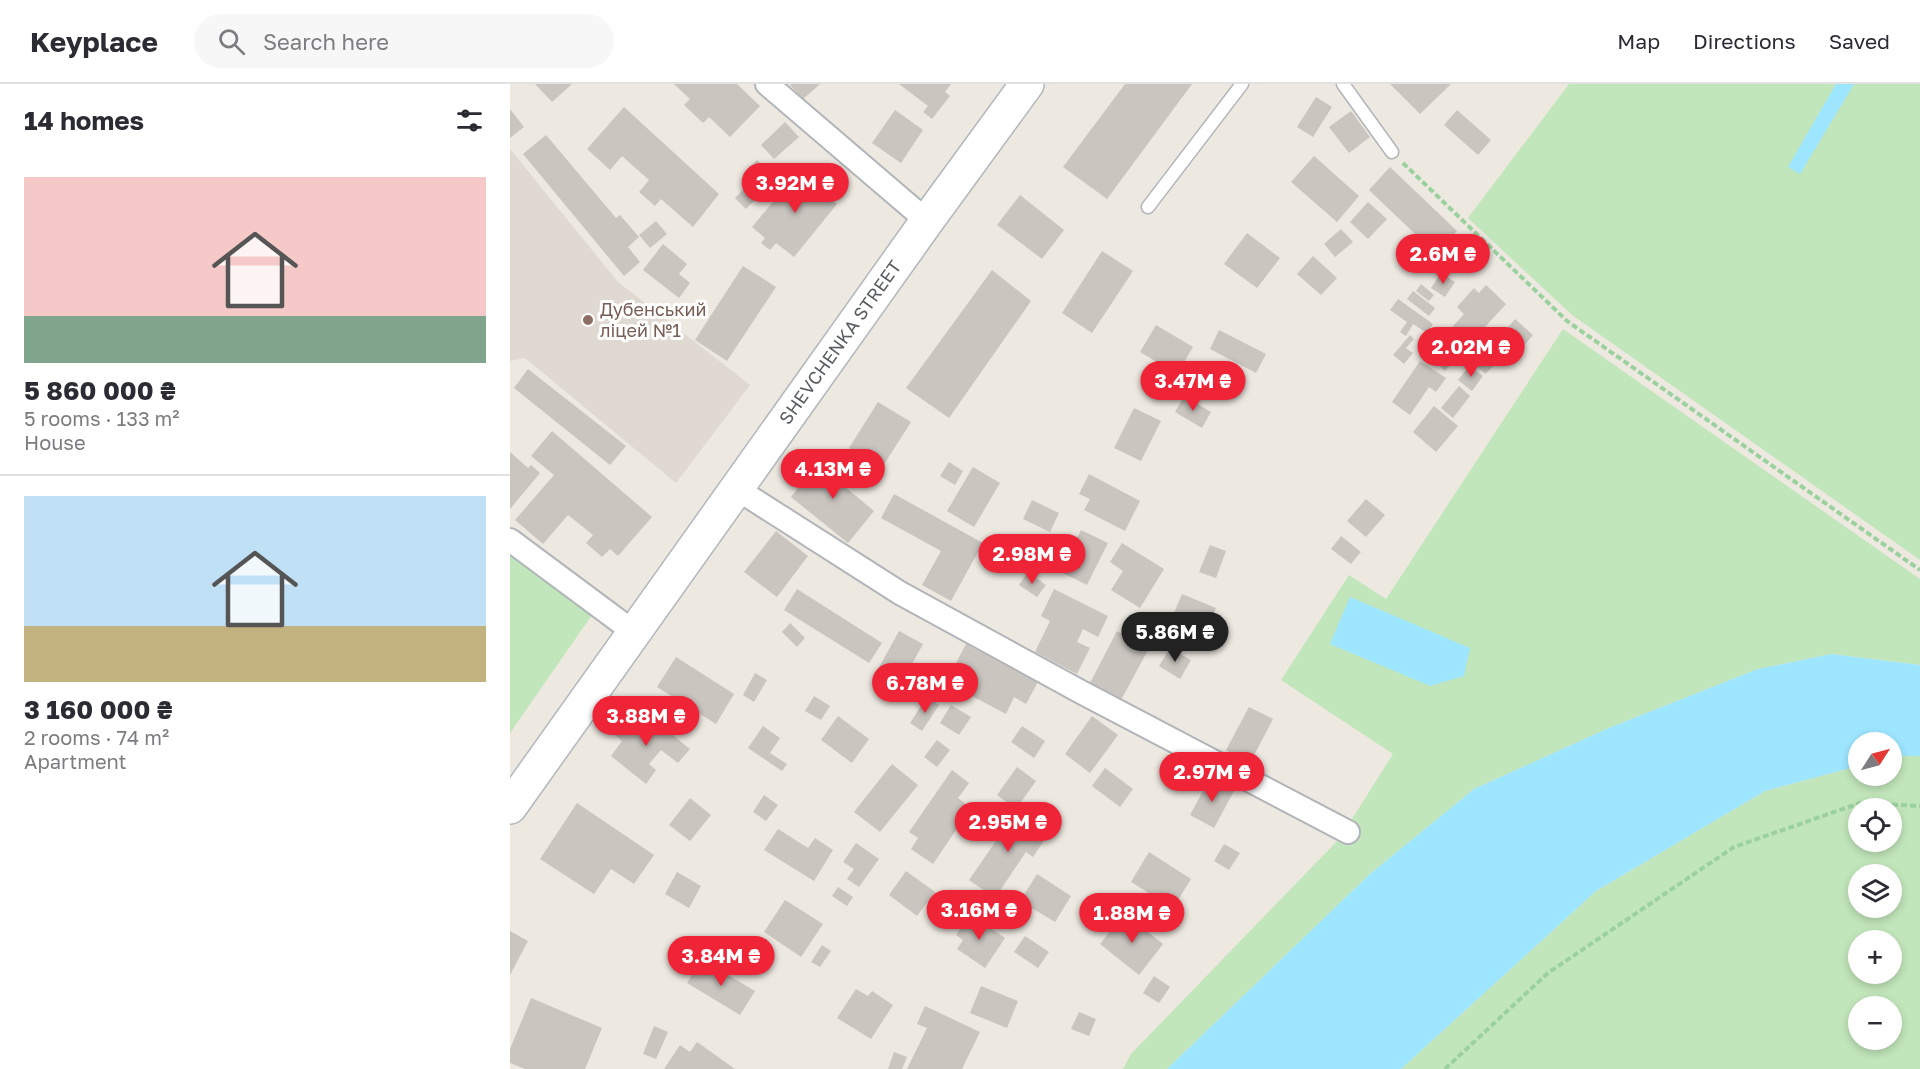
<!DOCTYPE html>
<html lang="en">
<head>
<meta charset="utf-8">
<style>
  body { margin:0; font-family:"Golos Text",sans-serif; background:#f7f7f7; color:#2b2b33; height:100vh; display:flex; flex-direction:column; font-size:22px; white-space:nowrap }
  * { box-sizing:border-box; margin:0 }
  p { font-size:20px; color:#7c7c81 }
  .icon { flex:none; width:33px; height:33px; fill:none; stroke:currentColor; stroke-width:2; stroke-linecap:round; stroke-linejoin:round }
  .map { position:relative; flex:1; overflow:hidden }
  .details { display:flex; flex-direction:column; background:#fff; width:510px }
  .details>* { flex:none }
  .needle { width:39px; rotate:54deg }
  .tools { position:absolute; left:1338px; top:648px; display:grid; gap:12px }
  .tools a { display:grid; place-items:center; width:54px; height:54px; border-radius:50%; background:#fff; box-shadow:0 3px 9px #0003; font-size:30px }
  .price { position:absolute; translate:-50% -51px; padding:0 14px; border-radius:21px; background:#ef2437; color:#fff; font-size:20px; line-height:39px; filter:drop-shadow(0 2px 3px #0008) }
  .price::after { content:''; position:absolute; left:50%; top:36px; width:18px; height:14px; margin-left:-9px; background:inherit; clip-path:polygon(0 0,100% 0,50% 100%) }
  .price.on { background:#222; color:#fff }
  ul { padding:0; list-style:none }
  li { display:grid; align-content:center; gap:12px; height:318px; padding:0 24px }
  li+li { border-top:2px solid #e1e1e2 }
  li span { display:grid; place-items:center; height:186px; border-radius:0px; color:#555 }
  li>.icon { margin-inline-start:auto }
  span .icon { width:108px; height:108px; fill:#fffc; stroke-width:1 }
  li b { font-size:26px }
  h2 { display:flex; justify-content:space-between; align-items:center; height:72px; padding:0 24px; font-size:26px }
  header { display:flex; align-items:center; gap:36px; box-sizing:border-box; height:84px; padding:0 30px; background:#fff; border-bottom:2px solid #e1e1e2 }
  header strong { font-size:28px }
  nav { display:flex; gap:33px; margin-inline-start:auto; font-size:21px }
  .search { width:420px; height:54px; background:#f7f7f7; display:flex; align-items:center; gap:15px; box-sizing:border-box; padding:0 21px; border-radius:33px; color:#7c7c81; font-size:22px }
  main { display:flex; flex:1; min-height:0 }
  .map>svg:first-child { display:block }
  .education { fill:#dfd9d1 }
  .green { fill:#c2e6bb; fill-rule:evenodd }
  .water { fill:#9ee5ff }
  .building { fill:#cac5bf }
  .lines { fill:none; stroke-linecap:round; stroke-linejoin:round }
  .lane-casing { stroke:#b1b5b9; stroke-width:15 }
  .street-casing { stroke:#b1b5b9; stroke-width:26 }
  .secondary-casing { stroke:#b2b7bc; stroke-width:36 }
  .path { stroke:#9ad19f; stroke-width:4; stroke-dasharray:6 3; stroke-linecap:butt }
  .lane { stroke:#fff; stroke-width:12 }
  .street { stroke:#fff; stroke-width:22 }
  .secondary { stroke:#fff; stroke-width:33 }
  .education-dot { fill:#8d6e63; stroke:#fff; stroke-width:2 }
  .labels { text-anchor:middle; stroke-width:6; stroke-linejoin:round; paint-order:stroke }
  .education-label { font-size:18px; fill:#785e54; stroke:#fff; text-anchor:start }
  .street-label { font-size:18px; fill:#595e62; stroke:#fff }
</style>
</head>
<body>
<header>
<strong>Keyplace</strong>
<div class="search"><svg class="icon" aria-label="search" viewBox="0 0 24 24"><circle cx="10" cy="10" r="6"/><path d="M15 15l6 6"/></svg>Search here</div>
<nav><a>Map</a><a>Directions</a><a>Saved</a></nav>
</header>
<main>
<section class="details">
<h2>14 homes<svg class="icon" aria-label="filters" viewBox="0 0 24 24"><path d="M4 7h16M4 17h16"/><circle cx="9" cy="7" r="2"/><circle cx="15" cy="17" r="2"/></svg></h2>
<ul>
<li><span style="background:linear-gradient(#f6c9c9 75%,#7fa58c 0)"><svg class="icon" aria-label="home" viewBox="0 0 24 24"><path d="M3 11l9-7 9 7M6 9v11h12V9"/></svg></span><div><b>5 860 000 ₴</b><p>5 rooms · 133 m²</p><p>House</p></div></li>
<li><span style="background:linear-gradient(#bfe0f5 70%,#c2b280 0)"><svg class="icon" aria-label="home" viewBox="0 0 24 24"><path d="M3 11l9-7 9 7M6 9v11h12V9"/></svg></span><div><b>3 160 000 ₴</b><p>2 rooms · 74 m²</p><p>Apartment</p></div></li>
</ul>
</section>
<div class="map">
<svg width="1410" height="985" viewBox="0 0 1410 985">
  <rect width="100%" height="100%" fill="#ede8e0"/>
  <path class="education" d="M0,65l108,133 132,103 -74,98 -151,-125 -15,3z"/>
  <g class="green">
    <path d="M1059,0h351v476l-348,-245 -104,-97z"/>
    <path d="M1053,245l357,250v86l-89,-11 -73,15 -147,58 -137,62 -104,85 -203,195h-44l8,-15 209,-216 53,-84 -112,-74 68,-105 37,24z"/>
    <path d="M0,470l82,61 -82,118z"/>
    <path d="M1382,672h28v313h-519l195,-178 169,-100 93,-25v10h34zM1348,724h34v34h-34zM1348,790h34v34h-34zM1348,856h34v34h-34zM1348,922h34v34h-34z"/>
  </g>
  <g class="water">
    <path d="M1326,0h18l-54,90 -12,-7z"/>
    <path d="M840,513l120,51 -6,28 -34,10 -100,-42z"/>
    <path d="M1321,570l89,11v91h-28v-14h-34v24l-93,25 -169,100 -195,178h-234l203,-195 104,-85 137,-62 147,-58z"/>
  </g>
  <g class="building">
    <path d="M25,0h37l-20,18z"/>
    <path d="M164,0h63l23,22 -30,31 -21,-20 -6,6 -19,-18 6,-6z"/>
    <path d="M282,0h28l-17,15 -13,-14z"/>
    <path d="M389,0h52l-6,8 5,4 -18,23 -9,-7 5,-6z"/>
    <path d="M615,0h67l-85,115 -44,-32z"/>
    <path d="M880,0h61l-31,30z"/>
    <path d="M806,13l16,10 -19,30 -16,-10z"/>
    <path d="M114,23l95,87 -26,33 -32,-28 -6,7 -16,-14 10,-12 -27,-24 -12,14 -23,-21z"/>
    <path d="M0,25l14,18 -14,11z"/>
    <path d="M385,26l28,20 -22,33 -29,-20z"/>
    <path d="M947,26l34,30 -13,15 -34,-30z"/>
    <path d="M841,27l19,26 -21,16 -20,-26z"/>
    <path d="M275,38l14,15 -25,22 -13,-14z"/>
    <path d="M36,51l70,83 4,-3 19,22 -11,10 12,15 -16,14 -101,-122z"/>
    <path d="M804,72l45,40 -22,26 -46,-40z"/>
    <path d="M247,76l10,10 -14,14 9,9 -16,16 -11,-11 16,-16 -8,-8z"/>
    <path d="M880,83l67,64 -21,23 -67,-64z"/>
    <path d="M287,89l14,11 6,-8 15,13 -5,7 10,8 -43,53 -18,-14 -6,7 -9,-7 4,-5 -13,-11z"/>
    <path d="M510,111l44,35 -22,29 -45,-34z"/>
    <path d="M858,118l19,17 -19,20 -18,-17z"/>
    <path d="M146,137l11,13 -17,14 -11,-13z"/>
    <path d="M831,145l12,13 -18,15 -11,-13z"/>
    <path d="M737,149l33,25 -23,30 -33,-24z"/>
    <path d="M153,160l24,20 -8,10 11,9 -11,15 -36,-28z"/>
    <path d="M592,167l31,20 -41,62 -30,-20z"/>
    <path d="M803,172l24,22 -16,17 -24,-21z"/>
    <path d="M233,182l33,21 -49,74 -32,-21z"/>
    <path d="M482,186l39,31 -82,117 -43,-30z"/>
    <path d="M931,189l14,9 -10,15 -14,-9z"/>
    <path d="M911,200l13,11 -5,6 -13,-10z"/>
    <path d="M976,201l20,19 -61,67 -18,-16 37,-41 -7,-7 17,-19 5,5z"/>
    <path d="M903,207l22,17 -6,8 -22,-17z"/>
    <path d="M888,215l35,25 -6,9 -14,-9 -7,12 -6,-4 7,-10 -17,-12z"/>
    <path d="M1005,235l18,16 -22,26 -22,-19 11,-13 4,3z"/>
    <path d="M646,241l37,22 -16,27 -37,-22z"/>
    <path d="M709,246l47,24 -10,19 -46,-24z"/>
    <path d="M900,251l4,4 -8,9 7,5 -9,11 -11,-9z"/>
    <path d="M978,263l12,13 -15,14 -12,-12z"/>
    <path d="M910,277l26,17 -10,14 -7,-5 -19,28 -18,-13z"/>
    <path d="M959,282l14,10 -11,15 -14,-11z"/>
    <path d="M18,285l98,77 -16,19 -96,-77z"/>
    <path d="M949,302l11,10 -17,22 -12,-10z"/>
    <path d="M674,312l27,16 -9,16 -27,-16z"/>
    <path d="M368,318l33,20 -30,47 -32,-21z"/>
    <path d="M924,322l24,20 -22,26 -23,-20z"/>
    <path d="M624,324l27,13 -20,40 -27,-13z"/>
    <path d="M42,347l100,86 -34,39 -8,-7 -8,8 -16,-14 7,-8 -25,-20 -25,29 -28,-24 39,-45 -23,-19z"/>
    <path d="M0,368l18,16 3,-3 9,8 -30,36z"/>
    <path d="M313,372l28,21 -7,9 30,25 -26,32 -57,-46z"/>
    <path d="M439,378l14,9 -8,14 -15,-9z"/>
    <path d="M463,383l27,16 -26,44 -27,-16z"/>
    <path d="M579,390l51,27 -15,30 -41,-21 6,-11 -11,-5z"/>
    <path d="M384,410l89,49 -32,58 -29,-16 19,-34 -60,-33z"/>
    <path d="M856,415l19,16 -19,22 -19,-16z"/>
    <path d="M522,416l27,13 -9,19 -27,-13z"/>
    <path d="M571,446l27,13 -21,42 -52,-26 11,-22 25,13z"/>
    <path d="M266,447l32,25 -31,41 -33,-25z"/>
    <path d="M831,452l20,16 -10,12 -20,-15z"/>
    <path d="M612,459l42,26 -24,39 -29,-18 12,-19 -13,-9z"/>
    <path d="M700,461l16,6 -10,27 -17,-6z"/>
    <path d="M518,488l18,13 -9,12 -18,-12z"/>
    <path d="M287,505l85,54 -13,20 -85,-53z"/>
    <path d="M544,505l54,27 -10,21 -15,-8 -6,13 13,6 -13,26 -42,-22 15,-31 -9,-5z"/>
    <path d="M672,510l34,14 -13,31 -34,-14z"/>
    <path d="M280,539l15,15 -8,9 -15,-15z"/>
    <path d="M389,547l24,13 -23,42 -24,-13z"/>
    <path d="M607,547l32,17 -28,52 -31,-17z"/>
    <path d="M456,560l72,38 -12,22 -12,-7 -8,17 -47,-25 8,-16 -13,-6z"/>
    <path d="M660,564l21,12 -11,19 -21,-13z"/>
    <path d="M166,573l58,37 -18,30 -59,-37z"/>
    <path d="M245,589l12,7 -13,22 -11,-7z"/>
    <path d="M304,612l16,10 -9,14 -16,-9z"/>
    <path d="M417,613l12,8 -17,26 -12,-8z"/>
    <path d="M441,621l20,12 -12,18 -19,-12z"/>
    <path d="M739,623l24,12 -23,44 -24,-13z"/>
    <path d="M134,628l46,37 -12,14 -17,-13 -12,14 7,6 -10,14 -35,-28 11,-15 -8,-7 10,-12 7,6z"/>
    <path d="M328,632l31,23 -17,24 -31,-23z"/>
    <path d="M582,632l26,19 -28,38 -25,-19z"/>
    <path d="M253,642l17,12 -10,15 17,11 -5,7 -34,-23z"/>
    <path d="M512,642l23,15 -11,17 -23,-16z"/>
    <path d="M427,656l13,10 -13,17 -13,-10z"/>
    <path d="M382,680l26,21 -38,47 -26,-20z"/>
    <path d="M507,683l19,14 -20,28 -19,-14z"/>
    <path d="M595,684l28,21 -13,18 -28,-21z"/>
    <path d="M442,686l17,13 -11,15 13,10 -38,56 -22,-15 7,-11 -9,-6z"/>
    <path d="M700,694l24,13 -20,37 -24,-13z"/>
    <path d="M254,711l14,10 -12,16 -13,-9z"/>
    <path d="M180,714l21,17 -21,26 -21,-16z"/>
    <path d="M67,719l77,52 -20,29 -23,-15 -17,25 -54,-35z"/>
    <path d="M508,725l25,17 -6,11 6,5 -10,15 -7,-5 -31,46 -26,-18z"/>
    <path d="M268,745l30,19 7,-10 18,12 -19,31 -50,-31z"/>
    <path d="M346,759l23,16 -20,28 -12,-8 7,-10 -11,-7z"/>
    <path d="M714,760l16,9 -11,17 -15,-9z"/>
    <path d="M639,768l42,27 -18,29 -42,-26z"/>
    <path d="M396,787l29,21 -18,24 -28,-21z"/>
    <path d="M167,788l24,14 -12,22 -24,-14z"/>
    <path d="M527,790l34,22 -16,26 -35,-21z"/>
    <path d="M328,803l15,10 -6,9 -15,-10z"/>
    <path d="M275,816l38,24 -22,33 -37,-25z"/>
    <path d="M614,829l39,31 -24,31 -39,-31z"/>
    <path d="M460,830l35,24 -20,30 -28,-19 6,-9 -7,-5z"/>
    <path d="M0,847l18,10 -18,34z"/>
    <path d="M515,852l24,16 -11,16 -24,-16z"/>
    <path d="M312,861l9,6 -11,16 -9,-5z"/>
    <path d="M191,875l54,32 -15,24 -53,-32z"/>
    <path d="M644,892l16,11 -11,16 -16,-10z"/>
    <path d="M471,902l37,15 -11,27 -37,-15z"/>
    <path d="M346,905l12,7 4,-5 21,14 -22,34 -34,-21z"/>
    <path d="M21,914l71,30 -17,41h-60l-15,-6v-14z"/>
    <path d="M415,922l55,26 -18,37h-55l20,-41 -10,-4z"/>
    <path d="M569,928l17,7 -7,17 -18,-7z"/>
    <path d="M144,942l14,6 -12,27 -13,-5z"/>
    <path d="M187,958l38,27h-71l16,-24 10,7z"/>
    <path d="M384,968l13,5 -5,12h-14z"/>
  </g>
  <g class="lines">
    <g class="lane-casing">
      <g id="lane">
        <path d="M833,0l49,68"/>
        <path d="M638,123l94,-123"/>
      </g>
    </g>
    <g class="street-casing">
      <g id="street">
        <path d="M257,0l160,137"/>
        <path d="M227,405l163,104 181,99 267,140"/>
        <path d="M0,456l125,93"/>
      </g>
    </g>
    <g class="secondary-casing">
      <g id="secondary">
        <path id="s1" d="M0,723l417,-586 100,-137"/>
      </g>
    </g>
    <g class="path">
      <path d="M893,79l164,158 353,249"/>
      <path d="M935,985l103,-96 186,-126 126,-44 60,3"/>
    </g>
    <use href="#lane" class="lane"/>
    <use href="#street" class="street"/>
    <use href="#secondary" class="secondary"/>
  </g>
  <circle class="education-dot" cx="78" cy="236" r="6"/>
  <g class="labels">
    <g class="education-label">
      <text x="90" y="232">Дубенський<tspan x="90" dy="21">ліцей №1</tspan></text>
    </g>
    <g class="street-label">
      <text dy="6" stroke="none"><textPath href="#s1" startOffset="570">SHEVCHENKA STREET</textPath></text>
    </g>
  </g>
</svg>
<div class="tools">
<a><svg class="needle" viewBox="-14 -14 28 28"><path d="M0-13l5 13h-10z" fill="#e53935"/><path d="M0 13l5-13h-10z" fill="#7c7c81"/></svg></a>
<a><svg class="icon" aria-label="locate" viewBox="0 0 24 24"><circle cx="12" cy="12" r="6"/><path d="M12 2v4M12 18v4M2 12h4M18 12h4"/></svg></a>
<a><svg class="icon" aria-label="layers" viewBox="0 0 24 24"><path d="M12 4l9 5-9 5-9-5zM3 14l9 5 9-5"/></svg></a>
<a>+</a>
<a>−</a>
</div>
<b class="price" style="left:285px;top:130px">3.92M ₴</b>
<b class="price" style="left:933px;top:201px">2.6M ₴</b>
<b class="price" style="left:961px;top:294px">2.02M ₴</b>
<b class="price" style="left:683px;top:328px">3.47M ₴</b>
<b class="price" style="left:323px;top:416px">4.13M ₴</b>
<b class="price" style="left:522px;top:501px">2.98M ₴</b>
<b class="price on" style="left:665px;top:579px">5.86M ₴</b>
<b class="price" style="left:415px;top:630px">6.78M ₴</b>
<b class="price" style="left:136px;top:663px">3.88M ₴</b>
<b class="price" style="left:702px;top:719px">2.97M ₴</b>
<b class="price" style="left:498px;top:769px">2.95M ₴</b>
<b class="price" style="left:469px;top:857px">3.16M ₴</b>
<b class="price" style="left:622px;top:860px">1.88M ₴</b>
<b class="price" style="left:211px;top:903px">3.84M ₴</b>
</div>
</main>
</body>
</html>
